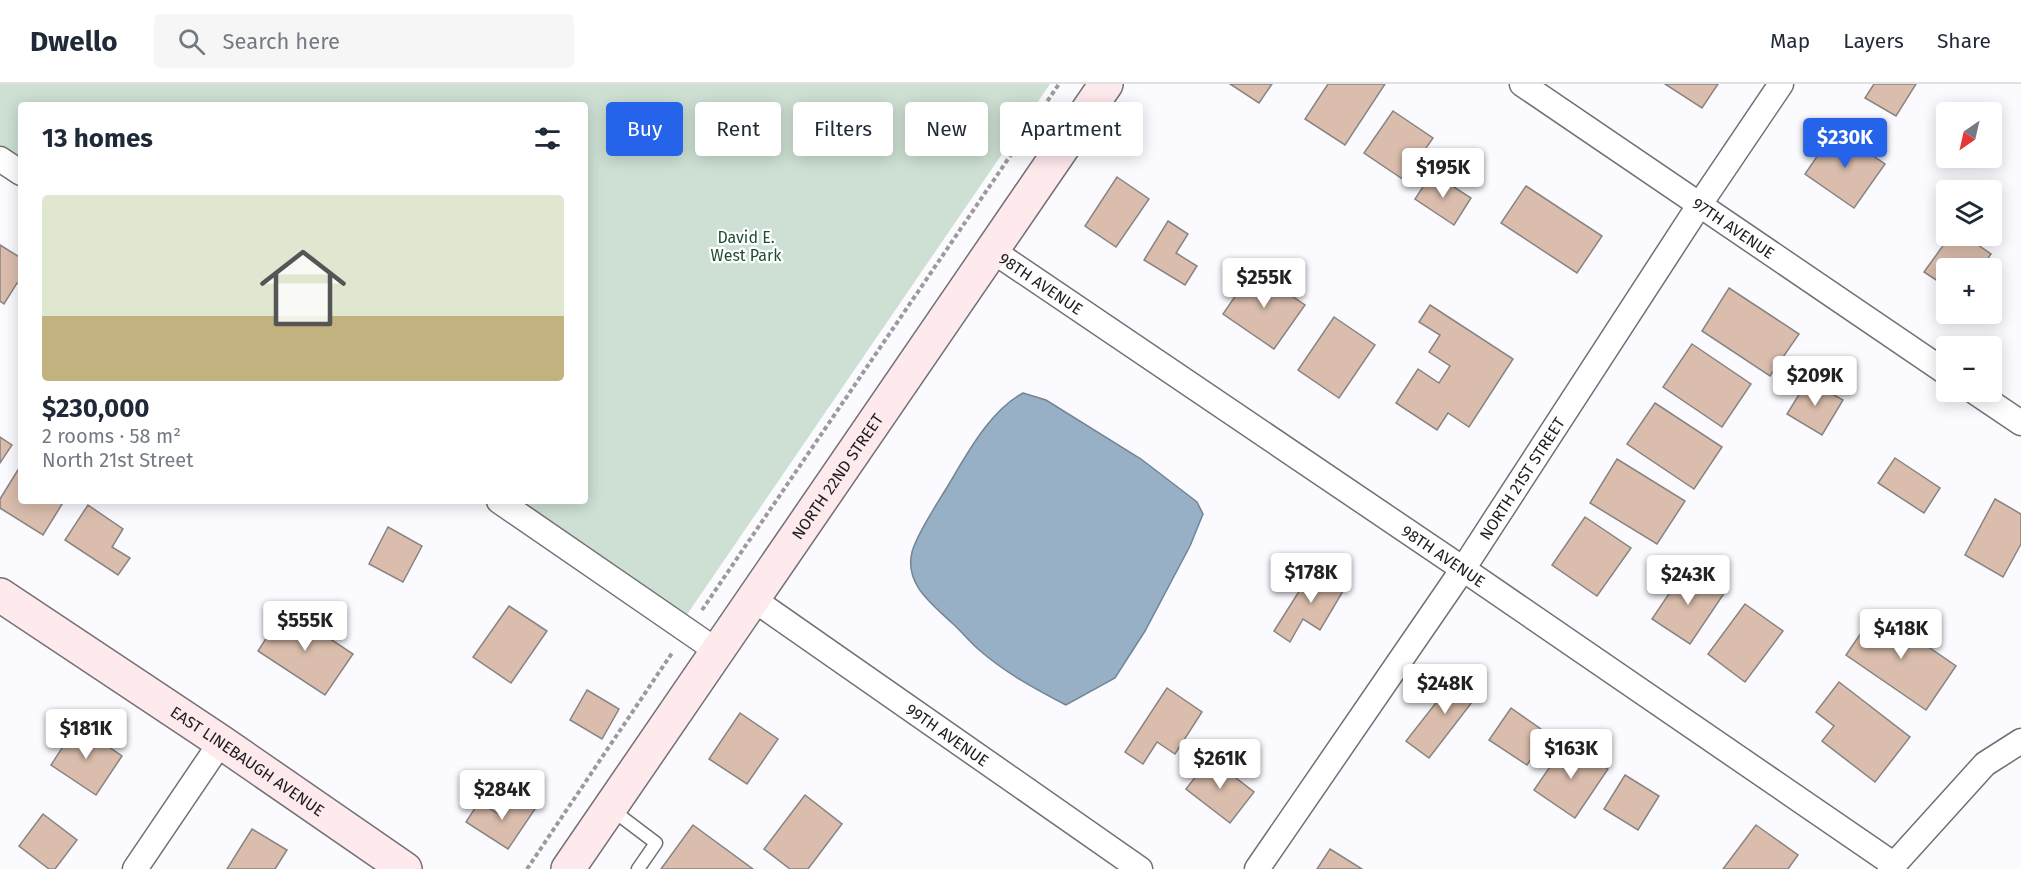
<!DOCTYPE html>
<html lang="en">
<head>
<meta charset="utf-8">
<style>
  body { margin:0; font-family:"Fira Sans",sans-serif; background:#f6f6f7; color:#1f2937; height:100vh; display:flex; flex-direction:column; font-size:22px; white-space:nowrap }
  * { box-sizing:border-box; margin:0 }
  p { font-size:20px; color:#747a83 }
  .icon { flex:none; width:33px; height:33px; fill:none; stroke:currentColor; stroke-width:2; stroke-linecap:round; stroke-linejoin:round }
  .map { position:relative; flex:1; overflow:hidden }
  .side { position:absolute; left:18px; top:18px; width:570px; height:402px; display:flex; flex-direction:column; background:#fff; border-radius:6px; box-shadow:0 3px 15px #0003 }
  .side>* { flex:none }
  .hud { position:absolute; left:606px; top:18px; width:570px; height:54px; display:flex; gap:12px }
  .needle { width:39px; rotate:214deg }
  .fabs { position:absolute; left:1936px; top:18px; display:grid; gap:12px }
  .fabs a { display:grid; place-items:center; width:66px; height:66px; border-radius:6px; background:#fff; box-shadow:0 3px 15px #0003; font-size:30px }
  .price { position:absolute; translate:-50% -51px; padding:0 14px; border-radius:6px; background:#fff; color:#222; font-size:20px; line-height:39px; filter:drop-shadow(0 2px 3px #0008) }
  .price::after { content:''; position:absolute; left:50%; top:36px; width:18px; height:14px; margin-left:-9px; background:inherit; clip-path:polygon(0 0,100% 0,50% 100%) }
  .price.active { background:#2563eb; color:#fff }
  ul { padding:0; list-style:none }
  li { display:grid; align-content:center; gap:12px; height:318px; padding:0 24px }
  li span { display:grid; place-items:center; height:186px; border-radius:6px; color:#555 }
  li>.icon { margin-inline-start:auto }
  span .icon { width:108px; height:108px; fill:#fffc; stroke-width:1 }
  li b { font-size:26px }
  h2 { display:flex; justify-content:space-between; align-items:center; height:72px; padding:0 24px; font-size:26px }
  .tag { padding:0 21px; border-radius:6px; background:#fff; box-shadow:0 3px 15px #0003; font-size:21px; line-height:54px }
  .tag.active { background:#2563eb; color:#fff }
  header { display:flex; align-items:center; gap:36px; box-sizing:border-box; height:84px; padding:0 30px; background:#fff; border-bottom:2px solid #e0e1e3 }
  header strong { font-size:28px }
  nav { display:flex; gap:33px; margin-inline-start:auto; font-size:21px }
  .search { width:420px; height:54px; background:#f6f6f7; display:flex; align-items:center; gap:15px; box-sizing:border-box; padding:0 21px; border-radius:6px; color:#747a83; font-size:22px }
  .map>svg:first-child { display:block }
  .green { fill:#cde0d3 }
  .water { fill:#97b0c5; stroke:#738594; stroke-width:1.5 }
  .building { fill:#dabdac; stroke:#888481; stroke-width:1.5 }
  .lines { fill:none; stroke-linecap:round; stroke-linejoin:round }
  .lane-casing { stroke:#717175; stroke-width:15 }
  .street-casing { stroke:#717175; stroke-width:27 }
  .secondary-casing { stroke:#717175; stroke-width:36 }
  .path { stroke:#9b9b9d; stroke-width:4; stroke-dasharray:4.5 3; stroke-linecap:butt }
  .lane { stroke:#fff; stroke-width:12 }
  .street { stroke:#fff; stroke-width:24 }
  .secondary { stroke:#fee9ec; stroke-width:33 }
  .labels { text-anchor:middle; stroke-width:4.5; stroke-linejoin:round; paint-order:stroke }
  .street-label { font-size:16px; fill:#202021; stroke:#fff }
  .park-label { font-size:16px; fill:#1d4e33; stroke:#fff }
</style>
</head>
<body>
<header>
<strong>Dwello</strong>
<div class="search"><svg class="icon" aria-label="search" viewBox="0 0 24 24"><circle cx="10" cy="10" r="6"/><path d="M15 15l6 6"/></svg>Search here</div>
<nav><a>Map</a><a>Layers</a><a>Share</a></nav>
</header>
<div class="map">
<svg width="2021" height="785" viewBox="0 0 2021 785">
  <rect width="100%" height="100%" fill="#fbfbff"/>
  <path class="green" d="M0,0h1050l-366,535 -173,-118h74v-396h-564v60l-21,-14z"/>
  <path class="water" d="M1023,309l23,7 95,59 56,43 6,12 -13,32 -45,85 -30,47 -49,27c-31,-16 -62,-33 -88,-56 -9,-8 -17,-18 -26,-26 -20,-19 -48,-39 -40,-71 5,-19 27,-51 37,-68 19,-32 41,-73 74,-91z"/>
  <g class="building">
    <path d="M1230,0h42l-13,19z"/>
    <path d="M1328,0h57l-40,61 -40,-26z"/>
    <path d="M1665,0h53l-16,24z"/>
    <path d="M1874,0h42l-20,32 -31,-18z"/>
    <path d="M1393,27l40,27 -29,42 -40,-27z"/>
    <path d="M1835,46l50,34 -31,44 -49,-34z"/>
    <path d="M1432,89l39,25 -17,27 -39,-26z"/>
    <path d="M1117,93l32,22 -33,48 -31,-21z"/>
    <path d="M1526,102l76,50 -25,37 -76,-50z"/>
    <path d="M1168,137l20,13 -12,19 21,13 -12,19 -41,-25z"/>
    <path d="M1950,152h15l26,18 -10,14h-34v19l-23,-15z"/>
    <path d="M0,161l21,13v28l-4,-3 -13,21 -4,-3z"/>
    <path d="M1253,186l52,35 -31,44 -51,-35z"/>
    <path d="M1729,204l70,46 -29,42 -68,-45z"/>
    <path d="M1430,221l83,54 -44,68 -21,-14 -11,17 -41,-27 22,-34 21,14 11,-17 -21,-14 11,-17 -21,-13z"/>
    <path d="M1334,233l41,28 -36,53 -41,-28z"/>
    <path d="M1692,260l59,40 -29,43 -59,-40z"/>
    <path d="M1808,296l35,20 -21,35 -35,-21z"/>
    <path d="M1655,319l67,44 -28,42 -67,-45z"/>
    <path d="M0,353l12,8 -12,18z"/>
    <path d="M1895,374l45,30 -16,25 -46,-30z"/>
    <path d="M1617,375l68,42 -28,43 -67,-41z"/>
    <path d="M21,381v36h43l-21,34 -43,-27v-9z"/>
    <path d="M1995,415l26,15v30l-18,33 -38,-22z"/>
    <path d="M88,421l35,24 -11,18 18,11 -12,17 -53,-35z"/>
    <path d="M1585,433l46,31 -34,48 -45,-31z"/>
    <path d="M388,443l34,19 -19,36 -34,-18z"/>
    <path d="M1315,482l31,20 -26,44 -17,-11 -13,23 -16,-11z"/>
    <path d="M1687,483l38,25 -35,52 -38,-25z"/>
    <path d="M1745,520l38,27 -38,51 -37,-28z"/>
    <path d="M509,522l38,25 -36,52 -38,-26z"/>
    <path d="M285,525l68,45 -28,41 -67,-44z"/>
    <path d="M1876,527l80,55 -30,44 -80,-55z"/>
    <path d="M1461,587l22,17 -54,70 -23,-17z"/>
    <path d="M1839,598l71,55 -35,45 -53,-41 12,-15 -18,-14z"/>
    <path d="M1167,604l35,24 -27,42 -18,-12 -14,22 -18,-12z"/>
    <path d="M587,606l32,19 -17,30 -32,-19z"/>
    <path d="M1511,624l37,26 -21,31 -38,-25z"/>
    <path d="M740,629l38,26 -31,45 -38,-25z"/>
    <path d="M77,641l45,31 -26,39 -45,-30z"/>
    <path d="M1567,658l41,27 -33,49 -41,-28z"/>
    <path d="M1210,674l44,34 -24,31 -44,-34z"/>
    <path d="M1625,691l34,21 -21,34 -34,-21z"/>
    <path d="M514,711l21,14 -27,40 -42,-27 13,-20 21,13z"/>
    <path d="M805,711l37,29 -34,45h-18l-26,-20z"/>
    <path d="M43,730l34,26 -22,29h-6l-30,-23z"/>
    <path d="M693,741l60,44h-92z"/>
    <path d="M1756,741l42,30 -10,14h-65z"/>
    <path d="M252,745l35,21 -12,19h-48z"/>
    <path d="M1330,765l32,20h-45z"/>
  </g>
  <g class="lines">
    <g class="lane-casing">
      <path id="lane" d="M611,725l45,34 -18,26"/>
    </g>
    <g class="street-casing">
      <g id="street">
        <path id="s1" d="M1522,0l425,289"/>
        <path d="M0,75l21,14"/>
        <path id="s2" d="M993,167l470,318 430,295"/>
        <path d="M1975,308l46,31"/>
        <path d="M499,417l218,150"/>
        <path id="s3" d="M753,515l387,270"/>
        <path d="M135,785l86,-127"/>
        <path id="s4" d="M1257,785l206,-300 237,-365 81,-120"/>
        <path d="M1890,785l95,-105 36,-23"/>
      </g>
    </g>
    <g class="secondary-casing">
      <g id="secondary">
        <path id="s5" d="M0,511l221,147 184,127"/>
        <path id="s6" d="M568,785l538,-785"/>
      </g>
    </g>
    <g class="path">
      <path d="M702,526l357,-526"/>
      <path d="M527,785l145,-216"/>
    </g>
    <use href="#lane" class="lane"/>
    <use href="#street" class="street"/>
    <use href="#secondary" class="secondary"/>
  </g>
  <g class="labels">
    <g class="street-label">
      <text dy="6" stroke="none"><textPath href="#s1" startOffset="256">97TH AVENUE</textPath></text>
      <text dy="6" stroke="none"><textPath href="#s2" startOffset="58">98TH AVENUE</textPath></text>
      <text dy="6" stroke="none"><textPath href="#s6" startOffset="476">NORTH 22ND STREET</textPath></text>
      <text dy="6" stroke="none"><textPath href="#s4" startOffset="472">NORTH 21ST STREET</textPath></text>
      <text dy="6" stroke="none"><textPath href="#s2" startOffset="544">98TH AVENUE</textPath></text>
      <text dy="6" stroke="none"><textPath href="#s3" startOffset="237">99TH AVENUE</textPath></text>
      <text dy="6" stroke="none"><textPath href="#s5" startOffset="298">EAST LINEBAUGH AVENUE</textPath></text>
    </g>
    <g class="park-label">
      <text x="746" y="159">David E.<tspan x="746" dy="18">West Park</tspan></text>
    </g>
  </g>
</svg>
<div class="fabs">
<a><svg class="needle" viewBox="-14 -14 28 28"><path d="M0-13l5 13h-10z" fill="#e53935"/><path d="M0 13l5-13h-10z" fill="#747a83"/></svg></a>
<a><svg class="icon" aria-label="layers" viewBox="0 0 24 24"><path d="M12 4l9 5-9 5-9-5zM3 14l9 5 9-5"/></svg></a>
<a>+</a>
<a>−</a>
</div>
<b class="price active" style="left:1845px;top:85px">$230K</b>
<b class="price" style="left:1443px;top:115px">$195K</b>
<b class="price" style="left:1264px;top:225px">$255K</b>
<b class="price" style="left:1815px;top:323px">$209K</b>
<b class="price" style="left:1311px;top:520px">$178K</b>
<b class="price" style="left:1688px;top:522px">$243K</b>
<b class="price" style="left:305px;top:568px">$555K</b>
<b class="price" style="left:1901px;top:576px">$418K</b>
<b class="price" style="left:1445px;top:631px">$248K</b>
<b class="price" style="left:86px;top:676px">$181K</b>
<b class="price" style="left:1571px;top:696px">$163K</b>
<b class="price" style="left:1220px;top:706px">$261K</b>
<b class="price" style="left:502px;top:737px">$284K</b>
<div class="hud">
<a class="tag active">Buy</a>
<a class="tag">Rent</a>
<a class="tag">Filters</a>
<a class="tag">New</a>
<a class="tag">Apartment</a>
</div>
<section class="side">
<h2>13 homes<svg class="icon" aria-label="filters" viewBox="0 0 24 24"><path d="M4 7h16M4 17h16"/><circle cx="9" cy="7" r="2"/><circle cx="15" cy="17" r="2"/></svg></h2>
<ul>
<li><span style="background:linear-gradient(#dfe7d0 65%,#c2b280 0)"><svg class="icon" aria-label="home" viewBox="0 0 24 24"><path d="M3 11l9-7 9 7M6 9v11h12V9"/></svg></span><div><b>$230,000</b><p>2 rooms · 58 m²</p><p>North 21st Street</p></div></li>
</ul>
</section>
</div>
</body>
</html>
